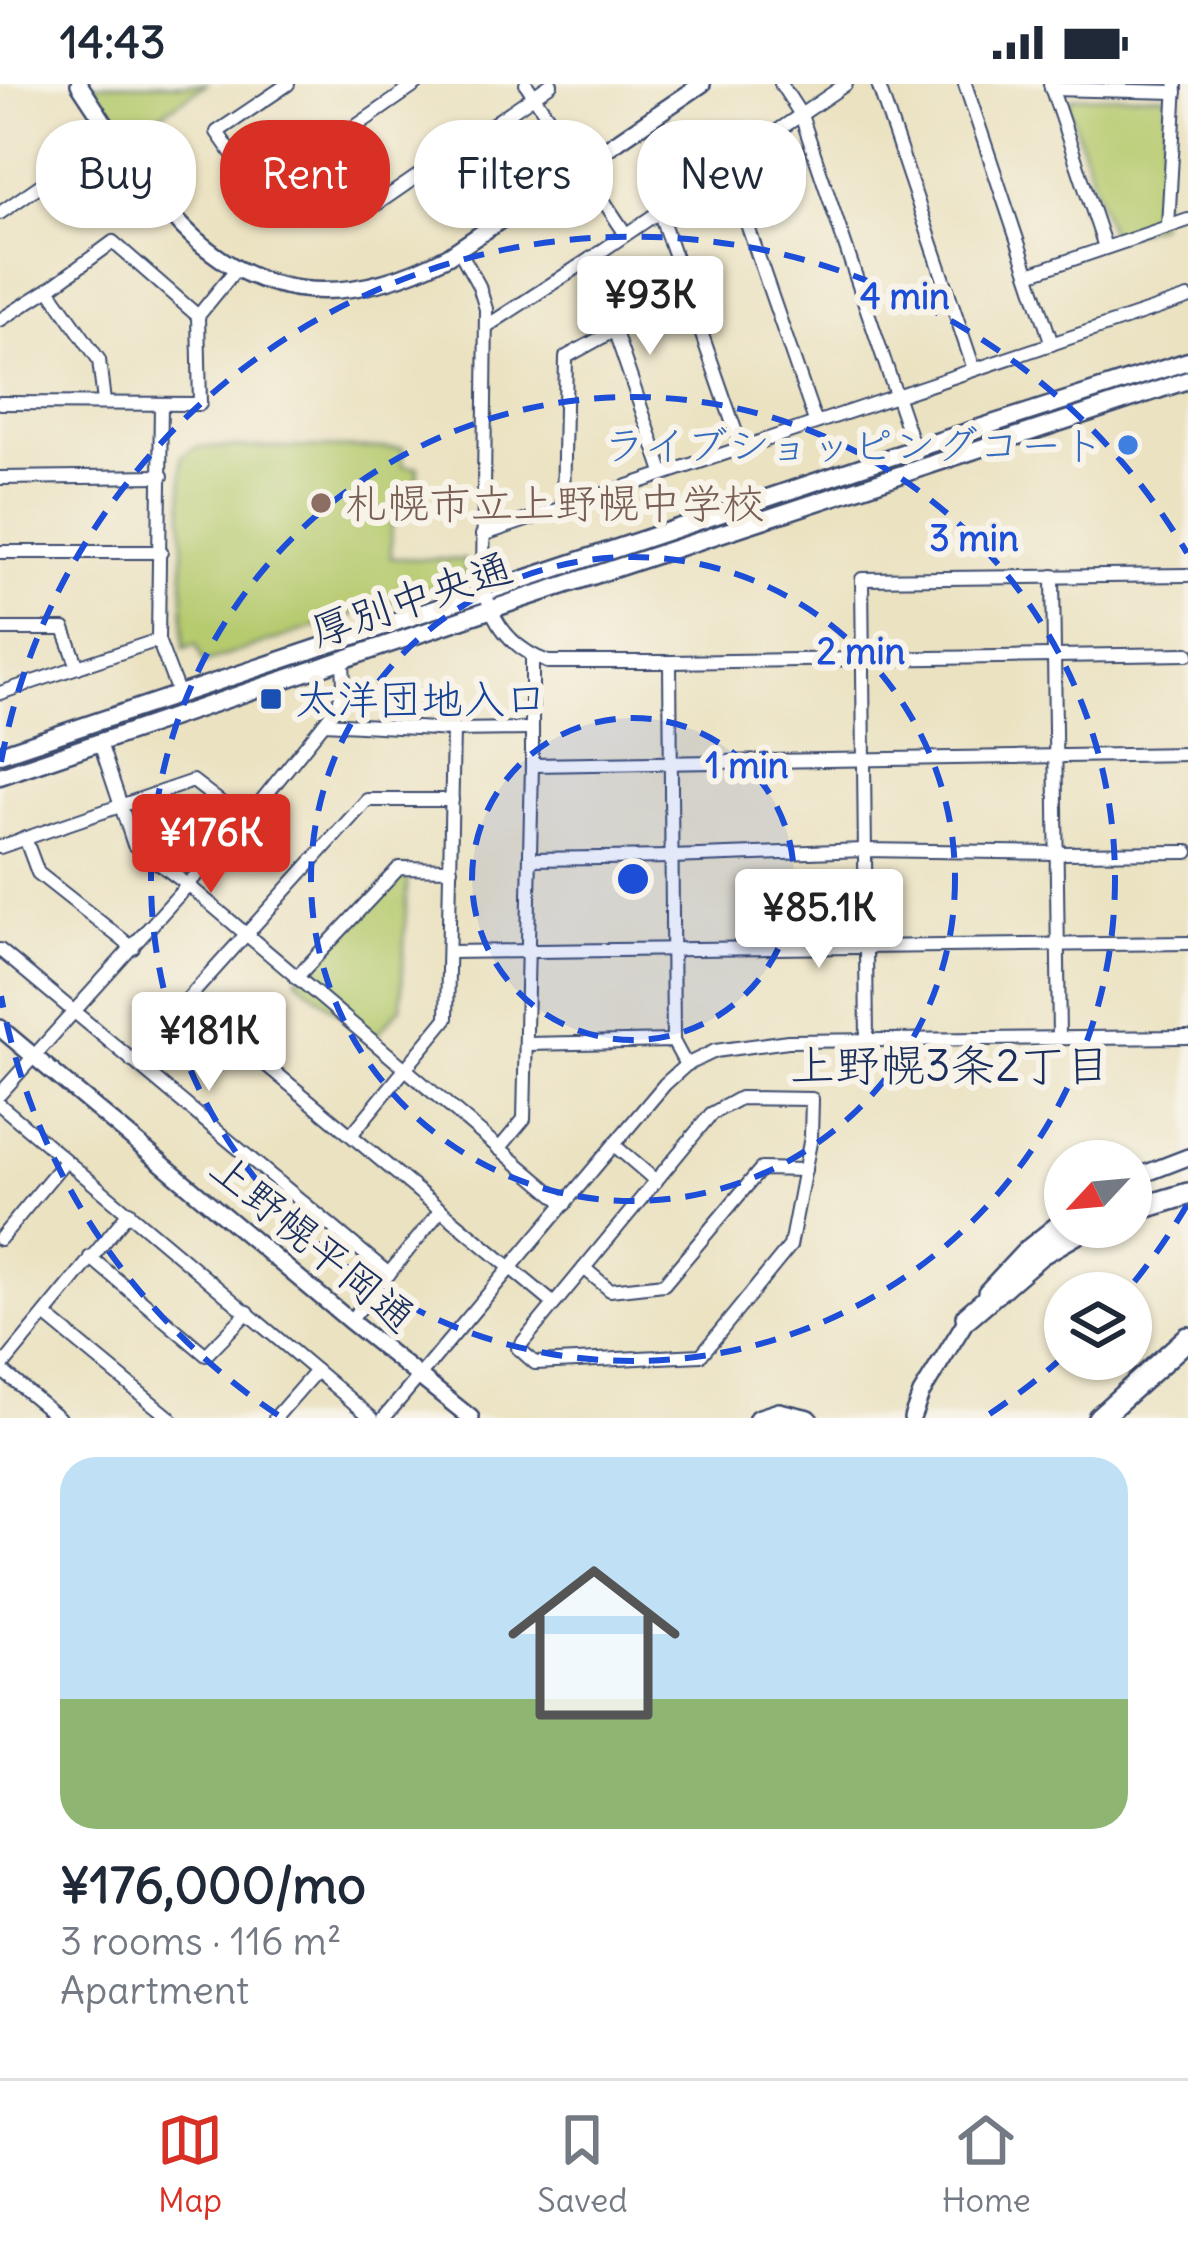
<!DOCTYPE html>
<html lang="en">
<head>
<meta charset="utf-8">
<style>
  body { margin:0; font-family:Delius,"Klee One",sans-serif; background:#f6f6f7; color:#1f2937; height:100vh; display:flex; flex-direction:column; font-size:45px; white-space:nowrap }
  * { box-sizing:border-box; margin:0 }
  p { font-size:39px; color:#747a83 }
  .icon { flex:none; width:66px; height:66px; fill:none; stroke:currentColor; stroke-width:2; stroke-linecap:round; stroke-linejoin:round }
  .map { position:relative; height:1334px; overflow:hidden }
  .side { display:flex; flex-direction:column; background:#fff; flex:1 }
  .side>* { flex:none }
  .hud { position:absolute; left:36px; top:36px; width:1116px; height:108px; display:flex; gap:24px }
  .needle { width:78px; rotate:244deg }
  .tools { position:absolute; left:1044px; top:1056px; display:grid; gap:24px }
  .tools a { display:grid; place-items:center; width:108px; height:108px; border-radius:50%; background:#fff; box-shadow:0 3px 9px #0004; font-size:60px }
  .price { position:absolute; translate:-50% -102px; padding:0 27px; border-radius:12px; background:#fff; color:#222; font-size:39px; line-height:78px; filter:drop-shadow(0 3px 6px #0008) }
  .price::after { content:''; position:absolute; left:50%; top:72px; width:36px; height:27px; margin-left:-18px; background:inherit; clip-path:polygon(0 0,100% 0,50% 100%) }
  .price.active { background:#d93025; color:#fff }
  ul { padding:0; list-style:none }
  li { display:grid; align-content:center; gap:24px; height:636px; padding:0 60px }
  li+li { border-top:3px solid #e0e1e3 }
  li span { display:grid; place-items:center; height:372px; border-radius:36px; color:#555 }
  li>.icon { margin-inline-start:auto }
  span .icon { width:216px; height:216px; fill:#fffc; stroke-width:1 }
  li b { font-size:51px }
  .chip { padding:0 42px; border-radius:48px; background:#fff; box-shadow:0 3px 9px #0004; font-size:42px; line-height:108px }
  .chip.active { background:#d93025; color:#fff }
  .status { display:flex; justify-content:space-between; align-items:center; height:84px; padding:0 60px; background:#fff; direction:ltr }
  .status svg { height:33px; fill:currentColor }
  .menu { display:flex; justify-content:space-around; align-items:center; height:168px; border-top:3px solid #e0e1e3; background:#fff; font-size:33px; color:#747a83 }
  .menu a { display:grid; justify-items:center; gap:6px }
  .menu .active { color:#d93025 }
  .map>svg:first-child { display:block }
  .green { fill:#b6ca6e; stroke:#687c66; stroke-width:3 }
  .lines { fill:none; stroke-linecap:round; stroke-linejoin:round }
  .minor-casing { stroke:#3a4a6d; stroke-width:16 }
  .tertiary-casing { stroke:#3a4a6d; stroke-width:20 }
  .secondary-casing { stroke:#3a4a6d; stroke-width:21 }
  .motorway-casing { stroke:#3a4a6d; stroke-width:26 }
  .minor { stroke:#fff; stroke-width:12 }
  .tertiary { stroke:#fff; stroke-width:15 }
  .secondary { stroke:#fff; stroke-width:16 }
  .motorway { stroke:#fff; stroke-width:21 }
  .ring { fill:none; stroke:#1d4ed8; stroke-width:6; stroke-dasharray:21 15 }
  .shop-dot { fill:#3f7fe0; stroke:#f7f3e8; stroke-width:4.5 }
  .education-dot { fill:#8d6e63; stroke:#f7f3e8; stroke-width:4.5 }
  .transit-dot { fill:#1a4fb4; stroke:#f7f3e8; stroke-width:4.5 }
  .labels { text-anchor:middle; stroke-width:12; stroke-linejoin:round; paint-order:stroke }
  .shop-label { font-size:42px; fill:#366cbe; stroke:#f7f3e8; text-anchor:end }
  .education-label { font-size:42px; fill:#785e54; stroke:#f7f3e8; text-anchor:start }
  .street-label { font-size:42px; fill:#1b2f5e; stroke:#f7f3e8 }
  .transit-label { font-size:42px; fill:#164399; stroke:#f7f3e8; text-anchor:start }
  .neighbourhood-label { font-size:45px; fill:#1b2f5e; stroke:#f7f3e8 }
  .centre { fill:#1d4ed8; stroke:#f7f3e8; stroke-width:6 }
  .ring-label { font-size:36px; text-anchor:middle; font-weight:bold; fill:#1d4ed8; stroke:#f7f3e8; stroke-width:12; stroke-linejoin:round; paint-order:stroke }
</style>
</head>
<body>
<div class="status"><b>14:43</b><svg viewBox="0 0 49 12"><path d="M0 12V9h3v3zM5 12V6h3v6zM10 12V3h3v9zM15 12V0h3v12zM26 1h20v11H26zM47 4h2v5h-2z"/></svg></div>
<div class="map">
<svg width="1188" height="1334" viewBox="0 0 1188 1334">
  <rect width="100%" height="100%" fill="#f7f3e8"/>
  <filter id="ink" filterUnits="userSpaceOnUse"><feTurbulence type="fractalNoise" baseFrequency=".00833" numOctaves="2"/><feDisplacementMap in="SourceGraphic" scale="24" xChannelSelector="R" yChannelSelector="G"/><feConvolveMatrix kernelMatrix="1 2 1 2 8 2 1 2 1" color-interpolation-filters="sRGB"/></filter>
  <filter id="wash" filterUnits="userSpaceOnUse"><feTurbulence type="fractalNoise" baseFrequency=".004" numOctaves="4" result="noise"/><feDisplacementMap in="SourceGraphic" scale="48" xChannelSelector="R" yChannelSelector="G"/><feGaussianBlur stdDeviation="2.7" result="paint"/><feColorMatrix in="noise" values="0 0 0 0 0 0 0 0 0 0 0 0 0 0 0 0 0 1.4 0 .05"/><feComposite in="paint" operator="in"/></filter>
  <g filter="url(#wash)">
    <rect width="100%" height="100%" fill="#ebe2c1"/>
    <g class="green">
      <path d="M92,0h114l-78,52z"/>
      <path d="M1164,11l3,6 -8,123 -43,14 -6,-5 -42,-129 6,-7z"/>
      <path d="M197,363l206,1v18l15,1 -2,48 -24,-1 -1,44 74,2v18l-261,85 -8,-19 -12,4 -2,-192z"/>
      <path d="M399,784h9l-7,139 -30,34 -75,-63z"/>
    </g>
  </g>
  <g filter="url(#ink)">
    <g class="lines">
      <g class="minor-casing">
        <g id="minor">
          <path d="M288,0l-71,48 34,49 126,23 174,-120"/>
          <path d="M526,0l99,149"/>
          <path d="M781,0l20,31 115,339"/>
          <path d="M878,0l96,285"/>
          <path d="M965,0l87,260"/>
          <path d="M1050,0l55,163"/>
          <path d="M1051,5l125,3"/>
          <path d="M727,82l88,255"/>
          <path d="M271,101l146,-101"/>
          <path d="M659,127l82,236"/>
          <path d="M0,129l113,-78"/>
          <path d="M1168,142l8,-142"/>
          <path d="M459,166l20,36 7,23 -3,273c7,38 27,66 65,80h122l518,-8"/>
          <path d="M590,175l73,213"/>
          <path d="M1029,190l159,-54"/>
          <path d="M49,205l50,71 5,42"/>
          <path d="M0,236l49,-31 64,-47 85,74"/>
          <path d="M487,242l103,-67 256,-175"/>
          <path d="M0,319l200,1 -2,-88 39,-48"/>
          <path d="M161,320l-3,236 21,55"/>
          <path d="M0,394l162,-2"/>
          <path d="M563,422l3,-149 49,-27"/>
          <path d="M482,451l706,-237"/>
          <path d="M0,468h161"/>
          <path d="M1053,492l6,462"/>
          <path d="M0,545h64l14,38"/>
          <path d="M670,578l3,379"/>
          <path d="M0,609l158,-53"/>
          <path d="M324,639l129,7 78,-1"/>
          <path d="M100,659l34,102 54,40 377,319"/>
          <path d="M532,681l656,-11"/>
          <path d="M25,754l13,35 95,75"/>
          <path d="M0,763l193,-66 52,40"/>
          <path d="M530,775l141,-2 193,-7 194,3 130,-1"/>
          <path d="M0,866l389,324"/>
          <path d="M449,868l739,-9"/>
          <path d="M296,894l103,-110 52,1"/>
          <path d="M188,916l366,304"/>
          <path d="M867,956l-5,-461 326,-4"/>
          <path d="M527,960l146,-3 13,24"/>
          <path d="M132,977l235,-261h85"/>
          <path d="M0,1010l245,-273 79,-98 15,-20 5,-18 -1,-23"/>
          <path d="M740,1014l72,1 -1,38 -21,109 -89,109 -166,8 -17,-15 193,-234z"/>
          <path d="M0,1021l372,313"/>
          <path d="M351,1051l96,-117 6,-288"/>
          <path d="M614,1061l42,36"/>
          <path d="M499,1065l25,-30 8,-354v-109"/>
          <path d="M0,1155l65,-78"/>
          <path d="M90,1173l116,98 42,-43"/>
          <path d="M584,1184l26,22 54,-6 97,-115 44,1"/>
          <path d="M45,1231l125,103"/>
          <path d="M350,1237l91,-111"/>
          <path d="M0,1285l129,-157"/>
          <path d="M0,1285l59,49"/>
          <path d="M275,1334l41,-47"/>
          <path d="M384,1334l281,-334 21,-19 29,-14 73,-10 400,-4"/>
        </g>
      </g>
      <g class="tertiary-casing">
        <g id="tertiary">
          <path d="M79,0c32,48 64,101 104,143 78,80 171,78 265,29l254,-172"/>
          <path d="M0,944l350,293 121,97"/>
          <path d="M1131,1095l57,-22"/>
          <path d="M986,1208l40,-43 39,-31"/>
          <path d="M757,1334l22,-7 30,7"/>
          <path d="M912,1334l9,-24 51,-83"/>
        </g>
      </g>
      <g class="secondary-casing">
        <g id="secondary">
          <path d="M0,670l914,-305 274,-88"/>
          <path d="M0,692l519,-176 669,-220"/>
        </g>
      </g>
      <g class="motorway-casing">
        <g id="motorway">
          <path d="M1131,1127l57,-17"/>
          <path d="M967,1233l73,-63 47,-27"/>
          <path d="M1099,1334l89,-80"/>
        </g>
      </g>
      <use href="#minor" class="minor"/>
      <use href="#tertiary" class="tertiary"/>
      <use href="#secondary" class="secondary"/>
      <use href="#motorway" class="motorway"/>
    </g>
  </g>
  <circle cx="633" cy="795" r="161" fill="#1d4ed8" fill-opacity=".12"/>
  <g class="ring">
    <circle cx="633" cy="795" r="161"/>
    <circle cx="633" cy="795" r="322"/>
    <circle cx="633" cy="795" r="482"/>
    <path d="M1187 1121A643 643 0 0 1 1126 1208M1063 1273A643 643 0 0 1 988 1331M278 1331A643 643 0 0 1 1 912M1 678A643 643 0 0 1 1187 469"/>
  </g>
  <circle class="shop-dot" cx="1128" cy="361" r="12"/>
  <circle class="education-dot" cx="321" cy="419" r="12"/>
  <rect class="transit-dot" x="259" y="603" width="24" height="24" rx="6"/>
  <g class="labels">
    <g class="shop-label">
      <text x="1104" y="376">ライブショッピングコート</text>
    </g>
    <g class="education-label">
      <text x="345" y="434">札幌市立上野幌中学校</text>
    </g>
    <g class="street-label">
      <text transform="translate(411 515) rotate(-19)" y="15">厚別中央通</text>
      <text transform="translate(313 1158) rotate(40)" y="15">上野幌平岡通</text>
    </g>
    <g class="transit-label">
      <text x="295" y="630">太洋団地入口</text>
    </g>
    <g class="neighbourhood-label">
      <text x="950" y="997">上野幌3条2丁目</text>
    </g>
  </g>
  <circle cx="633" cy="795" r="18" class="centre"/>
  <g class="ring-label">
    <text x="905" y="225">4 min</text>
    <text x="974" y="467">3 min</text>
    <text x="861" y="580">2 min</text>
    <text x="747" y="694">1 min</text>
  </g>
</svg>
<div class="tools">
<a><svg class="needle" viewBox="-14 -14 28 28"><path d="M0-13l5 13h-10z" fill="#e53935"/><path d="M0 13l5-13h-10z" fill="#747a83"/></svg></a>
<a><svg class="icon" aria-label="layers" viewBox="0 0 24 24"><path d="M12 4l9 5-9 5-9-5zM3 14l9 5 9-5"/></svg></a>
</div>
<b class="price" style="left:650px;top:274px">¥93K</b>
<b class="price active" style="left:211px;top:812px">¥176K</b>
<b class="price" style="left:819px;top:887px">¥85.1K</b>
<b class="price" style="left:209px;top:1010px">¥181K</b>
<div class="hud">
<a class="chip">Buy</a>
<a class="chip active">Rent</a>
<a class="chip">Filters</a>
<a class="chip">New</a>
</div>
</div>
<section class="side">
<ul>
<li><span style="background:linear-gradient(#bfe0f5 65%,#8fb573 0)"><svg class="icon" aria-label="home" viewBox="0 0 24 24"><path d="M3 11l9-7 9 7M6 9v11h12V9"/></svg></span><div><b>¥176,000/mo</b><p>3 rooms · 116 m²</p><p>Apartment</p></div></li>
</ul>
</section>
<nav class="menu">
<a class="active"><svg class="icon" aria-label="map" viewBox="0 0 24 24"><path d="M3 6l6-2 6 2 6-2v14l-6 2-6-2-6 2zM9 4v14M15 6v14"/></svg>Map</a>
<a><svg class="icon" aria-label="saved" viewBox="0 0 24 24"><path d="M7 4h10v16l-5-4-5 4z"/></svg>Saved</a>
<a><svg class="icon" aria-label="home" viewBox="0 0 24 24"><path d="M3 11l9-7 9 7M6 9v11h12V9"/></svg>Home</a>
</nav>
</body>
</html>
